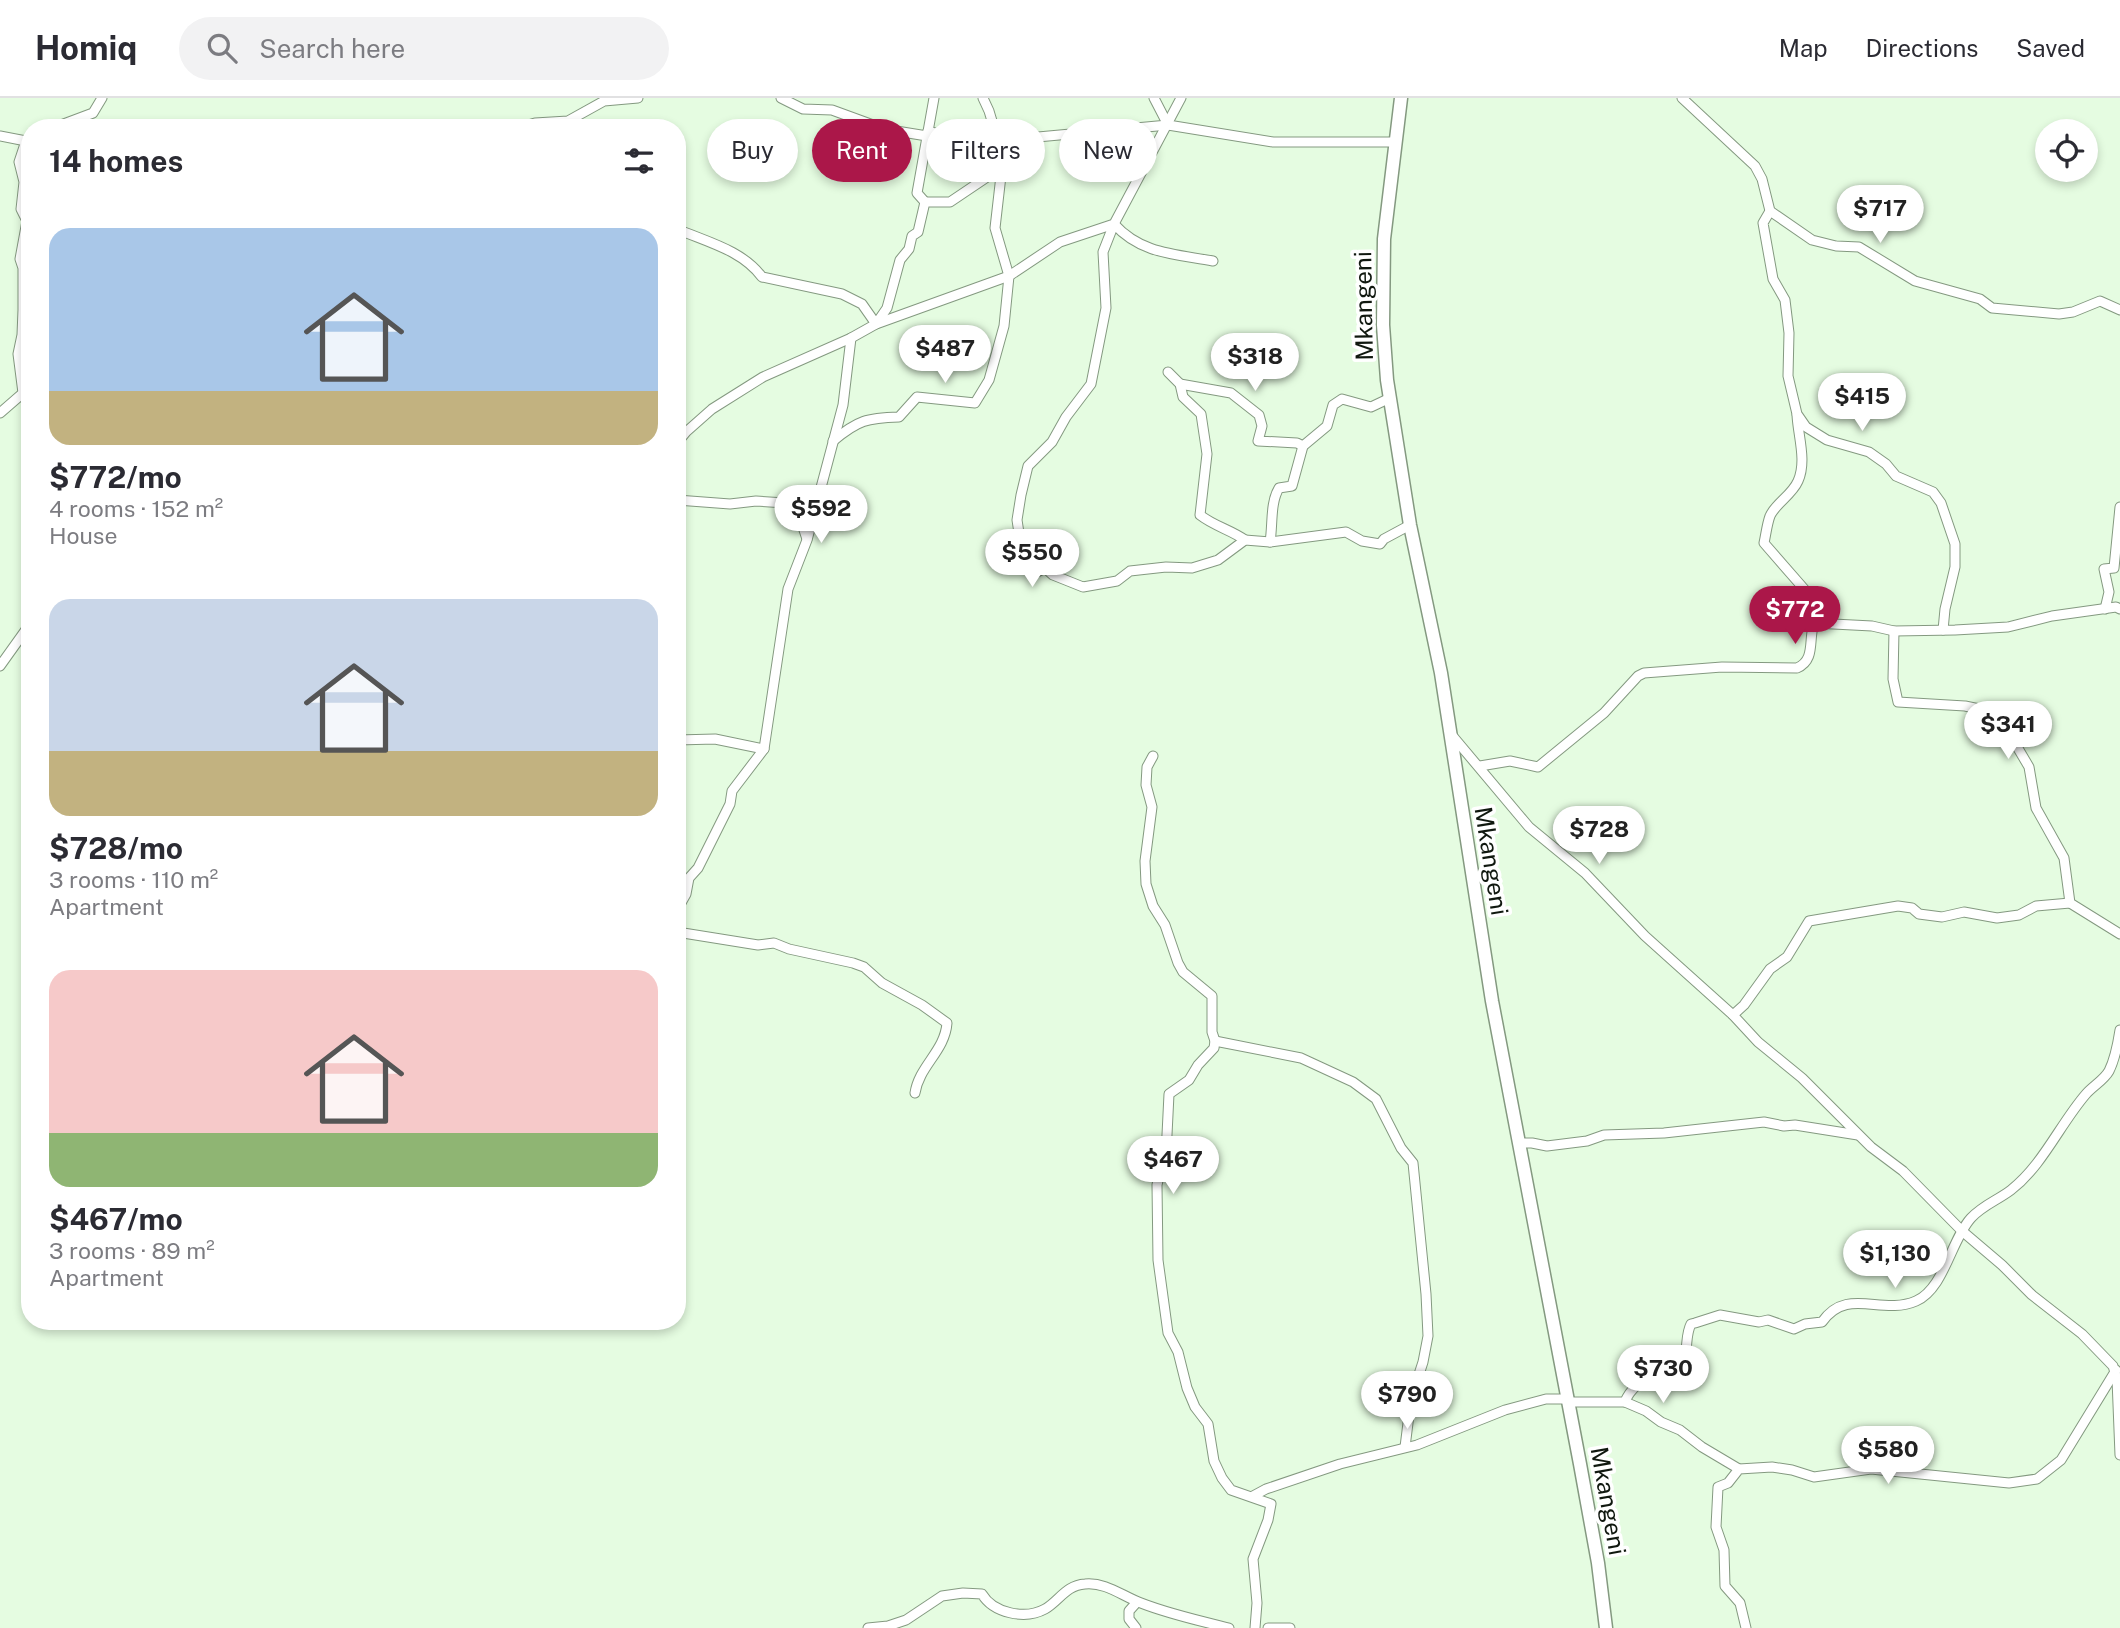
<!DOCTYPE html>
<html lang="en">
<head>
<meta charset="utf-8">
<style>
  body { margin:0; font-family:"Public Sans",sans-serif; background:#f2f2f3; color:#2b2b33; height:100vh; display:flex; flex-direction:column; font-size:26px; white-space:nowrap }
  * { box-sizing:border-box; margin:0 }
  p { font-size:23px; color:#7c7c81 }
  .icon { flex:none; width:38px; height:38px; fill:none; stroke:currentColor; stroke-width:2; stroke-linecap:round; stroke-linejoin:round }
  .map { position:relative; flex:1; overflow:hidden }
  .drawer { position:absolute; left:21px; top:21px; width:665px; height:1211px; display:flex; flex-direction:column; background:#fff; border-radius:28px; box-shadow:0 4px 10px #0003 }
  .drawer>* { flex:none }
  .banner { position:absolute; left:707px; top:21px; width:665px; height:63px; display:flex; gap:14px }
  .buttons { position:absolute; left:2035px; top:21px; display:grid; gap:14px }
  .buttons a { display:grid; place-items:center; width:63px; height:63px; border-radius:50%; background:#fff; box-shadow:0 4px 10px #0003; font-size:35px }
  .price { position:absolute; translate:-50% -60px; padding:0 16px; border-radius:24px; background:#fff; color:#222; font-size:23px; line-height:46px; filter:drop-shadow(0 2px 4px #0008) }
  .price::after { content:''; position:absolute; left:50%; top:42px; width:21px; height:16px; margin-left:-10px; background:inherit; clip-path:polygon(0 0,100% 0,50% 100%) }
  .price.on { background:#ab1749; color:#fff }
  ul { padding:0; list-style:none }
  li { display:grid; align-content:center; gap:14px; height:371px; padding:0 28px }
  li span { display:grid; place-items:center; height:217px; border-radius:21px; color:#555 }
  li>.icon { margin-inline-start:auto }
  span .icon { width:126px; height:126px; fill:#fffc; stroke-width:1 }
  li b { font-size:30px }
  h2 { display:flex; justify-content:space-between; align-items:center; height:84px; padding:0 28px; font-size:30px }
  .pill { padding:0 24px; border-radius:32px; background:#fff; box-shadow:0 4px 10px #0003; font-size:24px; line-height:63px }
  .pill.on { background:#ab1749; color:#fff }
  header { display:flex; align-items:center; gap:42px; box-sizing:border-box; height:98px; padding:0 35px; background:#fff; border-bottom:2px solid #e1e1e2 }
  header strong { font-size:33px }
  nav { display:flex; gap:38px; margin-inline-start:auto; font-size:24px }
  .search { width:490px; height:63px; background:#f2f2f3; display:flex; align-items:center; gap:18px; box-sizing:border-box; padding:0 24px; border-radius:38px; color:#7c7c81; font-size:26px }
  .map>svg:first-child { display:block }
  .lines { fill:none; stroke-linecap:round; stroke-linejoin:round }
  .street-casing { stroke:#849980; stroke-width:11 }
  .secondary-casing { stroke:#849980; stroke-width:15 }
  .street { stroke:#fff; stroke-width:9 }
  .secondary { stroke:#fff; stroke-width:12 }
  .labels { text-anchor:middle; stroke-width:7; stroke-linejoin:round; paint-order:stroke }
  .street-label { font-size:24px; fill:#10180f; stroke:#fff }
</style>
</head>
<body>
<header>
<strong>Homiq</strong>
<div class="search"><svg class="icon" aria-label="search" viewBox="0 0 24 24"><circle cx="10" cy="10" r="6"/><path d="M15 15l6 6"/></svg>Search here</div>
<nav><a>Map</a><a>Directions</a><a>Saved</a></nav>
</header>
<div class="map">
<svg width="2120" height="1530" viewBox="0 0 2120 1530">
  <rect width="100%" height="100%" fill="#e5fce1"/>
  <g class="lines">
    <g class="street-casing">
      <g id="street">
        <path d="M781,0l22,11 29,1 52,19 43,7"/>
        <path d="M1154,0l14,27"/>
        <path d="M1682,0l73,68 7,13 8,32 42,29 24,6 23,1 56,34 65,18 12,9 67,6 14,-2 27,-11 20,9"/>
        <path d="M53,30l40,-15 9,-15"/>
        <path d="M518,30l17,-5 33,-2 36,-20 34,-3"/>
        <path d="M928,33l37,10 18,1 185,-17 105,17h122"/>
        <path d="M0,38l26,5"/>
        <path d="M925,104l-8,-9 17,-95"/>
        <path d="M1770,113l-7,12 10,56 12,21 4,33 -1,43 9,38 9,13 21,13 42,12 17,12 10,12 37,16 8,11 14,41v23l-10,42 -2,21"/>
        <path d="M677,131c30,13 65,21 85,48l80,17 20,10 14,20 11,-16 13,-48 9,-11 3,-13 6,-4 7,-30h25l52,-35"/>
        <path d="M1213,163c-38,-7 -72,-7 -99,-37l-11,28 3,56 -15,76 -25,33 -14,25 -24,24 -7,29 -4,25 2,13 14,41 12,-6 8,7 30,12 34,-6 13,-10 36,-4 26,1 26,-8 27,-20 25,2 76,-10 16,9 18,3 4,-5 26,-14"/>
        <path d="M1168,274l12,12 3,13 18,17 6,40 -7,61c14,11 31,15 45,25"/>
        <path d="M1180,286l51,9 28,22 3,11 -4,15 39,2 6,3"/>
        <path d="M23,295l-5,-39 4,-19 1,-25v-42l-3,-9 7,-38 -6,-12 3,-27 -5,-20 7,-21 4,-2"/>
        <path d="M0,315l30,-26"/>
        <path d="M1797,317c1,21 10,46 1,66 -6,14 -23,23 -28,35 -3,8 -4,18 -6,27l41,47 9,33"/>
        <path d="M833,343c25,-21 34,-23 66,-24l18,-20 58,6 14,-23 15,-54 5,-50 -14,-48 7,-61 -1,-16 -12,-40 -6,-13"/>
        <path d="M677,345l9,-11 26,-23 51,-32 88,-39 25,-14 133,-48 51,-34 54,-18 67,-126"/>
        <path d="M677,402l53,4 26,-3 29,2 13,9 9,27"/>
        <path d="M1270,444c3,-18 0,-39 9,-54l13,-2 11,-40 24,-20 6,-21 9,-6 29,8 19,-9"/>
        <path d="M2105,511l4,-17 -5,-23 10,-1 6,-61"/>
        <path d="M1894,533l-1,48 5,23 67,4 24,5 10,5 30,51 7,41 28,50 6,45 50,31"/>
        <path d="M0,568l30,-42"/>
        <path d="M1450,635l79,94 56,46 60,63 88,79"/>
        <path d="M677,642l38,-1 49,10"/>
        <path d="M1153,658l-6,11 -1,18 6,22 -7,54 1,23 7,22 12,19 13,38 5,9 29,24v36l3,9 -1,7 -16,17 -9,15 -20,14 -3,61 -5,11 -4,19 1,75 10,73 10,19 9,36 8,19 13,17 6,37 8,17 9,12 40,14 -3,16 -15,39 4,44 -2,25"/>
        <path d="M1480,668l30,-5 28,6 66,-54 34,-37 6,-3 78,-6 75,1c19,-8 11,-29 17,-45l58,3 22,5 61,-1 53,-3 44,-11 64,-9 4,2"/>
        <path d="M2070,805l-34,3 -17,9 -22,3 -33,-6 -22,5 -23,-3 -7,-6 -14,-2 -89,15 -22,36 -17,12 -26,36 -11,10 25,27 44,36 69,69 32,24 59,60 40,34 30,30 50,39 31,32 4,13 3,76"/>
        <path d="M677,812l9,-16 3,-16 9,-10 32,-64 2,-13 32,-42 24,-160 19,-49 36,-135 8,-67"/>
        <path d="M677,834l81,13 16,-2 15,6 64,14 11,4 18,16 40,22 25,18c-2,28 -28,43 -32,70"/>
        <path d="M1215,943l86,17 52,24 23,17 25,49 12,15 13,131 2,42 -5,26 -12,37 -6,48"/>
        <path d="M1519,1045h13l15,3 40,-5 17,-6 60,-2 100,-11 20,4 11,-1 63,10"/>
        <path d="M1568,1304h57l21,9 15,11 19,8 22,17 37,22"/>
        <path d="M1625,1304c4,-12 20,-26 32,-30 7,-1 16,0 22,-6 11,-11 5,-29 12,-42l4,-1 25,-8 39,7 9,-2 26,9 11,-5 17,-2c25,-36 59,-6 94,-21 28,-12 35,-61 55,-83 12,-13 27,-18 40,-28 32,-25 49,-66 75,-96 7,-8 18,-14 23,-23 6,-12 9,-28 11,-41"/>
        <path d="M1253,1398l13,-7 74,-25 77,-19 88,-35 41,-11h22"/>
        <path d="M868,1530l20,-2 18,-6 36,-24 21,-3 19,1c11,19 43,26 63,15 14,-8 21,-24 40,-25 21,-2 37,12 56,19 28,11 59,18 88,25"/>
        <path d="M1136,1530l-7,-9v-8l8,-9"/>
        <path d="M1268,1530h22"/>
        <path d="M1746,1530l-6,-25 -15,-17 -1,-36 -8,-23 2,-40 10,-4 11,-14 33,-2 20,3 22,7 57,-8 138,14 28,-4 24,-19 55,-90"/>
      </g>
    </g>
    <g class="secondary-casing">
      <path id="secondary" d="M1401,0l-17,141 -1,86 4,55 23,145 31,148 51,328 88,463 18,99 8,65"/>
    </g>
    <use href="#street" class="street"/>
    <use href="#secondary" class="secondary"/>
  </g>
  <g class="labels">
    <g class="street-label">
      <text transform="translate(1364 208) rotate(-91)" y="8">Mkangeni</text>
      <text transform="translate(1491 763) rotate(81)" y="8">Mkangeni</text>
      <text transform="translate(1608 1403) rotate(80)" y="8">Mkangeni</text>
    </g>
  </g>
</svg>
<div class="buttons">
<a><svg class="icon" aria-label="locate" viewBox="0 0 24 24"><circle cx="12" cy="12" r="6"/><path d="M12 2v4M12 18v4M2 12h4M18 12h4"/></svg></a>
</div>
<b class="price" style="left:1880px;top:147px">$717</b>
<b class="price" style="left:945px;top:287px">$487</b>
<b class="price" style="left:1255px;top:295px">$318</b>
<b class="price" style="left:1862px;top:335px">$415</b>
<b class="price" style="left:821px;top:447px">$592</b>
<b class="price" style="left:1032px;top:491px">$550</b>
<b class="price on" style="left:1795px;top:548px">$772</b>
<b class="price" style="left:2008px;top:663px">$341</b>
<b class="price" style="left:1599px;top:768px">$728</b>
<b class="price" style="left:1173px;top:1098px">$467</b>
<b class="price" style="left:1895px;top:1192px">$1,130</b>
<b class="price" style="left:1663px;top:1307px">$730</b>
<b class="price" style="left:1407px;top:1333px">$790</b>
<b class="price" style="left:1888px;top:1388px">$580</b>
<div class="banner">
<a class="pill">Buy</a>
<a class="pill on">Rent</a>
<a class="pill">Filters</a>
<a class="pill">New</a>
</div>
<section class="drawer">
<h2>14 homes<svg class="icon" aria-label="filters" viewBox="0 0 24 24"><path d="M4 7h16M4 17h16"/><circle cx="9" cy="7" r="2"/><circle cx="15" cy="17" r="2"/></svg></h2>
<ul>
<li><span style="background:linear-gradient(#a9c7e8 75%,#c2b280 0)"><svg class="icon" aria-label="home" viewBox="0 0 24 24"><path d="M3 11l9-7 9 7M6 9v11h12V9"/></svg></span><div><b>$772/mo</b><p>4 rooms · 152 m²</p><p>House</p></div></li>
<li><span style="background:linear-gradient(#c9d6e8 70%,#c2b280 0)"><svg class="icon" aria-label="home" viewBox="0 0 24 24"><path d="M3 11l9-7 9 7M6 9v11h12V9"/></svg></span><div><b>$728/mo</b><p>3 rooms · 110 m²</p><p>Apartment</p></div></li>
<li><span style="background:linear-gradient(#f6c9c9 75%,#8fb573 0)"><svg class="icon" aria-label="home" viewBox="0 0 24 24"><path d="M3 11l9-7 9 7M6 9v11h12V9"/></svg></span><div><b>$467/mo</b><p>3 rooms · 89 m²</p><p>Apartment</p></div></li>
</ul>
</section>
</div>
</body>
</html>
